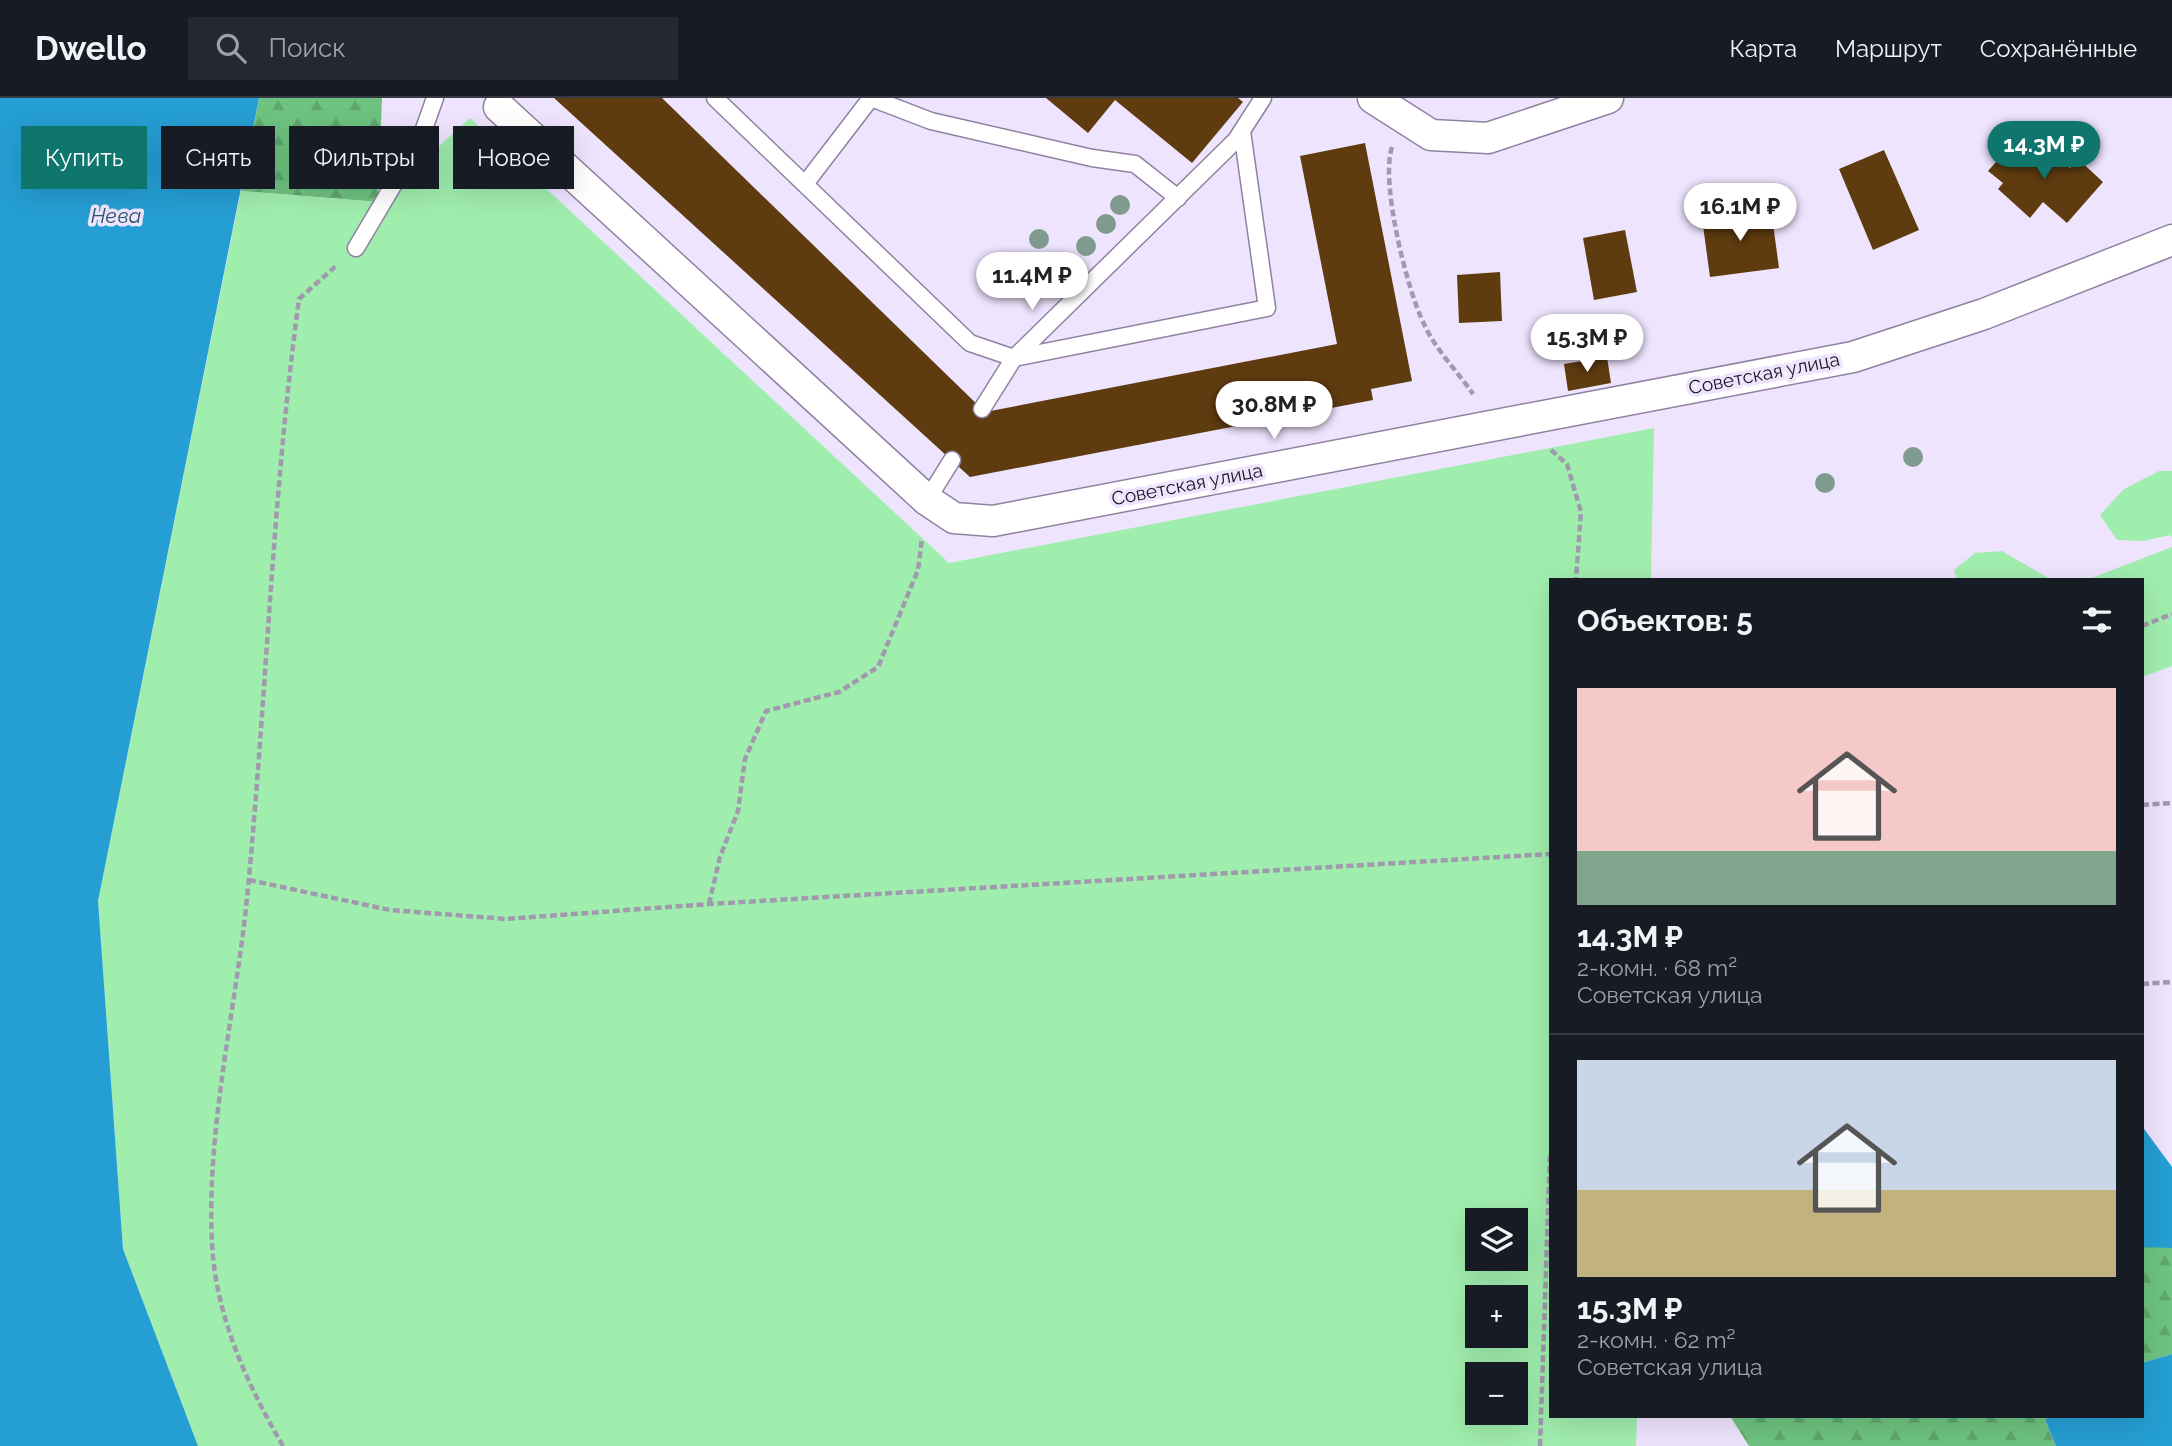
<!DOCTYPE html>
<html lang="ru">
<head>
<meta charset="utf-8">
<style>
  body { margin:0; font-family:Raleway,sans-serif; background:#242831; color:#f1f3f6; height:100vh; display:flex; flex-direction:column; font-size:26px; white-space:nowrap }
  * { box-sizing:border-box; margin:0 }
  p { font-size:23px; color:#9ea1a6 }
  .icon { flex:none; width:38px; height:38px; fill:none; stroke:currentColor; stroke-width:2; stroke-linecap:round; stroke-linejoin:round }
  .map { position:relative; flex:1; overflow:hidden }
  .sheet { position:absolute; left:1549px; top:480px; width:595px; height:840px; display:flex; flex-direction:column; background:#171b24; border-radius:0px; box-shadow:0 7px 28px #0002 }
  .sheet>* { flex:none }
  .guide { position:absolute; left:21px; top:28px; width:665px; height:63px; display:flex; gap:14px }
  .fabs { position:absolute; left:1465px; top:1110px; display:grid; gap:14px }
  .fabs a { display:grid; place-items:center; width:63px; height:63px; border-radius:0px; background:#171b24; box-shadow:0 7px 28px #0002; font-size:35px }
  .price { position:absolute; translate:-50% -60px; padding:0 16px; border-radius:24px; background:#fff; color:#222; font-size:23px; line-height:46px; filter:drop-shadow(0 2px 4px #0008) }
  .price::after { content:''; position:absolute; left:50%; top:42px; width:21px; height:16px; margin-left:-10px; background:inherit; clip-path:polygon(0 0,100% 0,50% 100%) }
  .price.current { background:#0f766e; color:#fff }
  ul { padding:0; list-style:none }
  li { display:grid; align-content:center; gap:14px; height:371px; padding:0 28px }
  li+li { border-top:2px solid #363941 }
  li span { display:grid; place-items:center; height:217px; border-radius:0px; color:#555 }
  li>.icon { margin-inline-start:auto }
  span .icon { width:126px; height:126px; fill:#fffc; stroke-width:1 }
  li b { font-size:30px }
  h2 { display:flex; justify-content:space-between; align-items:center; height:84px; padding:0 28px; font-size:30px }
  .pill { padding:0 24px; border-radius:0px; background:#171b24; box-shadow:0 7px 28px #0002; font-size:24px; line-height:63px }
  .pill.current { background:#0f766e; color:#fff }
  header { display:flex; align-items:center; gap:42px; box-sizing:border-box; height:98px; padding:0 35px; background:#171b24; border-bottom:2px solid #363941 }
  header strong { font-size:33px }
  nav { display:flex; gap:38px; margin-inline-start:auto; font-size:24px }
  .search { width:490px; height:63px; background:#242831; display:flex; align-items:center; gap:18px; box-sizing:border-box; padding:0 24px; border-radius:0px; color:#9ea1a6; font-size:26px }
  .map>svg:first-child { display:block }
  .forest { fill:url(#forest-firs) }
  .green { fill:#a0eeae; fill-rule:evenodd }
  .water { fill:#259ed3 }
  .building { fill:#5f3c0f }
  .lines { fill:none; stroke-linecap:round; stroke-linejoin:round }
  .service-casing { stroke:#8f82a0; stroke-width:19 }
  .minor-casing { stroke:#8f82a0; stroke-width:33 }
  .path { stroke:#a199ad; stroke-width:4.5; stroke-dasharray:7 3.5; stroke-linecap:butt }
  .service { stroke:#fff; stroke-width:16 }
  .minor { stroke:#fff; stroke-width:30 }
  .tree { fill:#7f9b8f }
  .labels { text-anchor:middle; stroke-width:7; stroke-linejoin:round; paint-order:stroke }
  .street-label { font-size:19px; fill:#1a1520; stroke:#efe4fe }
  .water-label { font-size:21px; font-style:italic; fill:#2a576e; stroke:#efe4fe }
</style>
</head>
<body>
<header>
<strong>Dwello</strong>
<div class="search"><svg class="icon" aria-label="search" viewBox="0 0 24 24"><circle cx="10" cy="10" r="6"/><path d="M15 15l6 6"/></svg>Поиск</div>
<nav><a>Карта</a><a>Маршрут</a><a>Сохранённые</a></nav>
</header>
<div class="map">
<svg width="2172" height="1348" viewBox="0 0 2172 1348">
  <defs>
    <pattern id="forest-firs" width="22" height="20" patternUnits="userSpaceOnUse" patternTransform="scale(1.75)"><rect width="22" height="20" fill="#6ec380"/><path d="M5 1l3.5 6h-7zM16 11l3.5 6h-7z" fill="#5fa76e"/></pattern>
  </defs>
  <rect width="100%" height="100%" fill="#efe4fe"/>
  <g class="forest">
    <path d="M259,0h123l-4,104 -137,-11z"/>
    <path d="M2156,1147l16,3v106l-30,9v-116z"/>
    <path d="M1730,1318h323l-8,5 11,25h-307z"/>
  </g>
  <g class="green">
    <path d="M470,20l479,445 705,-135 -3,151h-101v837h87l-1,30h-1438l-75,-197 -25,-348 143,-710 137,11zM1477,1122h39v38h-39zM1477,1199h39v38h-39zM1477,1276h39v38h-39z"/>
    <path d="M2159,373h13v67l-2,-3 -26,6 -27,-1 -17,-25 24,-26z"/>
    <path d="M2172,449v119l-30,11v-98h-53z"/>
    <path d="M2002,453l48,28h-93l-3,-9 21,-17z"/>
  </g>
  <g class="water">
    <path d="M0,0h259l-161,803 25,348 75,197h-198z"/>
    <path d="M2142,1028l30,41v81l-30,-1z"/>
    <path d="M2172,1256v92h-116l-11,-26 8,-4h89v-53z"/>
  </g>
  <g class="building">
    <path d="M554,0h108l323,314 352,-68 -37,-188 65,-13 47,238 -41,8 2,11 -403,77z"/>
    <path d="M1046,0h192l5,4 -51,61 -77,-63 -27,33z"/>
    <path d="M2017,40l18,17 9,-10 26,23 8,-9 25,23 -36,41 -24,-21 -13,16 -32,-29 5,-6 -15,-12z"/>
    <path d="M1884,52l35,80 -46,20 -34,-81z"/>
    <path d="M1771,111l8,59 -69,9 -8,-59z"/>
    <path d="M1625,132l12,62 -43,8 -11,-62z"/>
    <path d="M1500,174l2,49 -43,2 -2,-48z"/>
    <path d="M1607,259l4,26 -43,8 -4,-27z"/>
  </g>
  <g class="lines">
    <g class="service-casing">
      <g id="service">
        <path d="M715,0l255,245 44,15 253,-50 -25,-177"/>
        <path d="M871,0l60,23 161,37 43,6 43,34"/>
        <path d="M805,86l66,-86"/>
        <path d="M356,150l64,-108 15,-42"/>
        <path d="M982,311l32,-51 222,-218 27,-42"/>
        <path d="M927,402l25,-40"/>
      </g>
    </g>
    <g class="minor-casing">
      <g id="minor">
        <path d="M1373,0l58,37 57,3 120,-40"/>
        <path d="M499,9l428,393 27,18 39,3 860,-164 131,-43 188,-74"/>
      </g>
    </g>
    <g class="path">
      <path d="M1392,49c-12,35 15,143 32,177 11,25 34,48 49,70"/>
      <path d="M1551,352l16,14 14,48 -5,67"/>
      <path d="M2142,528l30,-12"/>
      <path d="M2142,707l30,-2"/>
      <path d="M249,782l141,30 116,9 203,-15 841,-50"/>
      <path d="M709,806l11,-47 18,-46 7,-52 21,-48 73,-19 39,-25 40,-97 4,-32"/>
      <path d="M2142,886l30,-2"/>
      <path d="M283,1348c-36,-62 -67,-129 -71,-202 -6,-123 27,-246 37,-367 18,-193 24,-387 50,-578l38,-34"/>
      <path d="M1540,1348l10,-292"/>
    </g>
    <use href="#service" class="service"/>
    <use href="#minor" class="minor"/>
  </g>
  <g class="tree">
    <circle cx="1120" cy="107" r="10"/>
    <circle cx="1106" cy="126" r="10"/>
    <circle cx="1039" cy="141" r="10"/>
    <circle cx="1086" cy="148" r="10"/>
    <circle cx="1913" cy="359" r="10"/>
    <circle cx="1825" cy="385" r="10"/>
  </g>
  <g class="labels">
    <g class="street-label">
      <text transform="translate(1764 275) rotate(-11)" y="7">Советская улица</text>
      <text transform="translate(1187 386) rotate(-11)" y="7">Советская улица</text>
    </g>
    <g class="water-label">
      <text x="116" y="125">Нева</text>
    </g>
  </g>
</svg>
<div class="fabs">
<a><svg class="icon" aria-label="layers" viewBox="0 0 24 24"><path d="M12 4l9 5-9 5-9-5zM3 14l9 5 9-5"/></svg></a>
<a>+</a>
<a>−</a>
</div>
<b class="price current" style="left:2044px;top:83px">14.3M ₽</b>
<b class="price" style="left:1740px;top:145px">16.1M ₽</b>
<b class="price" style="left:1032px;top:214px">11.4M ₽</b>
<b class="price" style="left:1587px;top:276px">15.3M ₽</b>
<b class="price" style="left:1274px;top:343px">30.8M ₽</b>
<div class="guide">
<a class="pill current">Купить</a>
<a class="pill">Снять</a>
<a class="pill">Фильтры</a>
<a class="pill">Новое</a>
</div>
<section class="sheet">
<h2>Объектов: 5<svg class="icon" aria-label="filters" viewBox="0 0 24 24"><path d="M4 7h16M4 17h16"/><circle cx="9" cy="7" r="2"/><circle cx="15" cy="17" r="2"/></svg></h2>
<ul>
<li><span style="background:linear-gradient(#f6c9c9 75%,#7fa58c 0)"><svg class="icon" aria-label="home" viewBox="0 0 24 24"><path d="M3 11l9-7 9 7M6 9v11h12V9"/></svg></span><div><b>14.3M ₽</b><p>2-комн. · 68 m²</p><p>Советская улица</p></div></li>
<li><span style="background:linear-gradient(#c9d6e8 60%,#c2b280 0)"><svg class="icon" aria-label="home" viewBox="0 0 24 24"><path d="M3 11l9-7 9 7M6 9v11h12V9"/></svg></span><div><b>15.3M ₽</b><p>2-комн. · 62 m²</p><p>Советская улица</p></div></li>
</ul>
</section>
</div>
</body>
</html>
